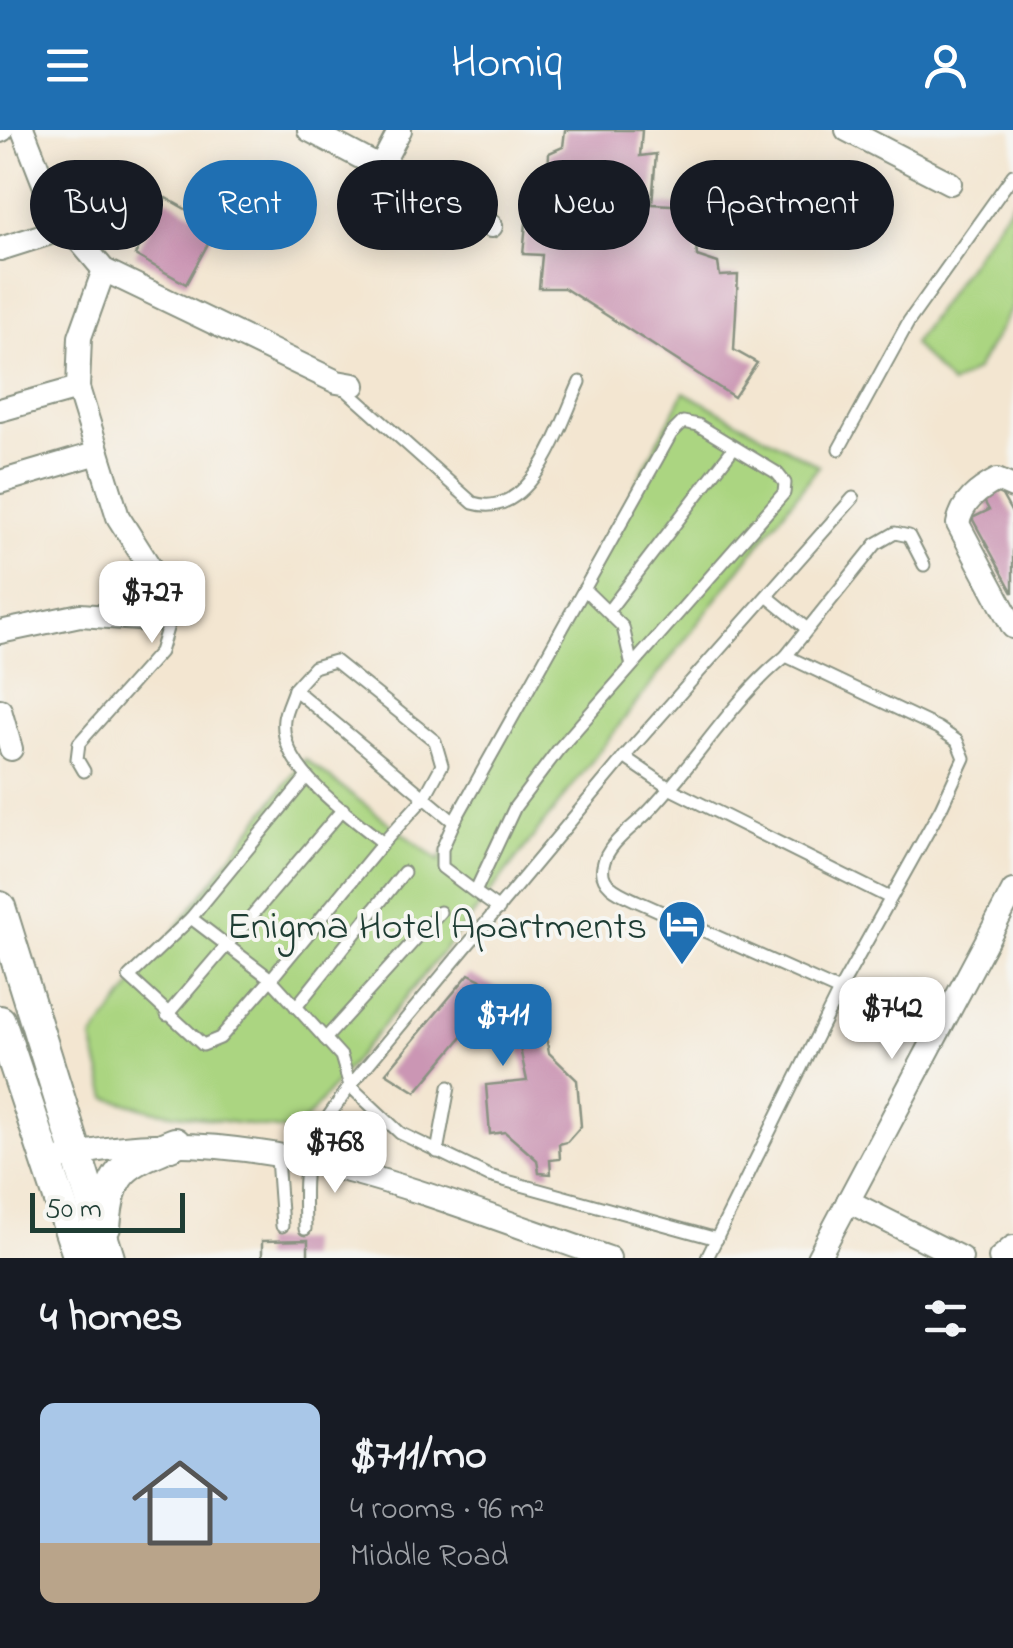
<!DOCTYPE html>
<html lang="en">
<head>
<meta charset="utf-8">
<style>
  body { margin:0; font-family:"Indie Flower",sans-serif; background:#242831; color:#f1f3f6; height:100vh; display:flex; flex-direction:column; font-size:38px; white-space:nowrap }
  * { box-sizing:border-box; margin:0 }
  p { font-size:32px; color:#9ea1a6 }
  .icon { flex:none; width:55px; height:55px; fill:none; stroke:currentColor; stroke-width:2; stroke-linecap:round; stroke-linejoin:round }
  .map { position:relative; height:1128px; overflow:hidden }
  .details { display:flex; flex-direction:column; background:#171b24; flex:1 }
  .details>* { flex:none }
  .guide { position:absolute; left:30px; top:30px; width:955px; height:90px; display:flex; gap:20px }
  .scale { position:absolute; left:30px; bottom:25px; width:155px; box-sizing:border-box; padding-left:10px; border:5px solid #1f3d34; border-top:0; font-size:28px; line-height:35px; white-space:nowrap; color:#1f3d34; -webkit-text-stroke:8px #f6f6f2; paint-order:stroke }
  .price { position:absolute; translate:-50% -85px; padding:0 22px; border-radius:20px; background:#fff; color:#222; font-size:32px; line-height:65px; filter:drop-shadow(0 2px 5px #0008) }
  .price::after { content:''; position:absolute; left:50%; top:60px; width:30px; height:22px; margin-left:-15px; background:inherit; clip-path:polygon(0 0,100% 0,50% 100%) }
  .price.active { background:#1f6fb2; color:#fff }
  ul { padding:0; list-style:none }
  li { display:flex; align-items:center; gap:30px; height:250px; padding:0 40px }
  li+li { border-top:2px solid #363941 }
  li span { display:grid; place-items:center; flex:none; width:280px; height:200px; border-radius:15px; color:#555 }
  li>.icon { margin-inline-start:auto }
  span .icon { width:120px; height:120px; fill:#fffc; stroke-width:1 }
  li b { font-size:42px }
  h2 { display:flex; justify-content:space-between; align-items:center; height:120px; padding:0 40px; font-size:42px }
  .tag { padding:0 35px; border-radius:45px; background:#171b24; box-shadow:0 5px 25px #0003; font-size:35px; line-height:90px }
  .tag.active { background:#1f6fb2; color:#fff }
  header { display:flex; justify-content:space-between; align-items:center; height:130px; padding:0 40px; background:#1f6fb2; color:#fff; font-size:45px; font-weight:600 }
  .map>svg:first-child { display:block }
  .green { fill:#abd581; stroke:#65895a; stroke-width:2.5 }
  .building { fill:#cb96b4 }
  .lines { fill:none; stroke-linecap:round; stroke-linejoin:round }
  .service-casing { stroke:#899282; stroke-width:15 }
  .minor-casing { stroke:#899282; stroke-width:26 }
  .tertiary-casing { stroke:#899282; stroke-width:34 }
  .service { stroke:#fff; stroke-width:11 }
  .minor { stroke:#fff; stroke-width:22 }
  .tertiary { stroke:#fff; stroke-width:30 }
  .labels { text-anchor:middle; stroke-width:8; stroke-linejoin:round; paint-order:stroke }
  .poi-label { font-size:40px; fill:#1f3d34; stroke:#f6f6f2; text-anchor:end }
</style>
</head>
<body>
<header><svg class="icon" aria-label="menu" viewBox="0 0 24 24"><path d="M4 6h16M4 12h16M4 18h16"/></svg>Homiq<svg class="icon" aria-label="person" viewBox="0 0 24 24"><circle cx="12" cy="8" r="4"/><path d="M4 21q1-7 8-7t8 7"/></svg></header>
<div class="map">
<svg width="1013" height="1128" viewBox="0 0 1013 1128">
  <rect width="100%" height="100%" fill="#f6f6f2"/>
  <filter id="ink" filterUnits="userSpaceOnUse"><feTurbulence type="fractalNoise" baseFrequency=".01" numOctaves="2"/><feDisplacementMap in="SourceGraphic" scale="20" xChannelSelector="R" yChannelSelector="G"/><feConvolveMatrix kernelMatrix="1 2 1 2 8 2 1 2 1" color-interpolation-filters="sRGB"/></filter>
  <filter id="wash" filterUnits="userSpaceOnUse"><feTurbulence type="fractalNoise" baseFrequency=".0048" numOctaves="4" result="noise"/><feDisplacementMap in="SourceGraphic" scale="40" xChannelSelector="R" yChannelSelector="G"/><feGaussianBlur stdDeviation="2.25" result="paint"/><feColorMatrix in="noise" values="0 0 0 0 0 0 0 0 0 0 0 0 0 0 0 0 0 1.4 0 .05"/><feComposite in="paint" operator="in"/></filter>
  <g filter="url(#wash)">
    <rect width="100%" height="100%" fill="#f3e6d1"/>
    <g class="green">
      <path d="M1013,71v105l-37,64 -25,15 -38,-41z"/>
      <path d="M684,262l135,74 -339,440 -184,226 -145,-22 -44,-12 -15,-59 213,-280 134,102z"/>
    </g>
    <g id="blocks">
      <g class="building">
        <path d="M565,0h77l-2,26 16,-2 -4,50 40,2 5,50 21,7 2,13 18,-1 -4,75 23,13 -23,34 -170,-109h-25l3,-33 -19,-1 3,-31 10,2 1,-22 10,-3 2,-47 14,-6z"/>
        <path d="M166,68l51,29 -31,57 -51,-29z"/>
        <path d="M999,360l14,25v78l-41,-75 17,-8 -6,-11z"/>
        <path d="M469,844l72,36 8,43 28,27 4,46 -14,16 -8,2 1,15 -10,1 1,14 -12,-1 -2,-13 -32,-28 -15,2 -4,-49 41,-4 -9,-42 -40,-21 -62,74 -30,-19z"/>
        <path d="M308,1110v18h-46v-17z"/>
      </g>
    </g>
  </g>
  <g filter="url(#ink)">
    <use href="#blocks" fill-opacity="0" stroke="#899282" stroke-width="2.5"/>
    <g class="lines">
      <g class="service-casing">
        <g id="service">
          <path d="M344,258l129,115c60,18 87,-78 107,-121"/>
          <path d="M839,319l70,-128 104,-146"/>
          <path d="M584,459l39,38 8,35"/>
          <path d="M768,467l38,31"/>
          <path d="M609,480l123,-160"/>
          <path d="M786,526l90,-112 19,-11 14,3 15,29"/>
          <path d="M294,559l20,-22 21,-6 100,80 7,24 -18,33 -41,45"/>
          <path d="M624,627l47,32 219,109"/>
          <path d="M84,641l-7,-12 2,-16 81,-91 11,-37"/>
          <path d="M306,648l-115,140 80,61 112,-136c-33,-28 -105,-74 -99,-124 1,-9 7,-20 10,-30l160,133"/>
          <path d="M475,762l-33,-25v-18l12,-27 217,-388 12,-12 15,3 79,48 8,10 -1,10 -226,257 -43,57 -40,85 24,17"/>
          <path d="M191,788l-62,59 74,68 17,-7 51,-59 70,77 9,30 50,47 89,43 228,63"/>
          <path d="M296,877l108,-135"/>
          <path d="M167,885l176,-206"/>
          <path d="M325,909l115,-127"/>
          <path d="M437,1022l12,-65"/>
          <path d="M277,1028l5,68"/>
          <path d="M305,1099c-2,-78 -1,-79 45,-143l274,-329 229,-259"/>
          <path d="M707,1128l132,-267 102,-183 23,-50 -7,-17 -19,-13 -152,-72c-54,43 -90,107 -139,157 -14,14 -41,32 -44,53 -4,20 19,28 34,35l202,90"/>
        </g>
      </g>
      <g class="minor-casing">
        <g id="minor">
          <path d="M23,0l32,82 49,58 233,112 17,3"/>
          <path d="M309,0l182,96"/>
          <path d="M847,0l103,53"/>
          <path d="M0,1l2,-1"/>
          <path d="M380,38l20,-38"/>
          <path d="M0,119l66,-21"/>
          <path d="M0,280l78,-22"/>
          <path d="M0,352l98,-29"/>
          <path d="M1013,357l-16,-7c-19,10 -35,22 -39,44l55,103"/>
          <path d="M0,502l80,-17 73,5 26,-7 -61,-96 -40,-129 2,-51 24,-67"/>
          <path d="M0,580l11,39"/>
          <path d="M62,1028c178,-48 379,43 547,100"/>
          <path d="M848,1071l113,57"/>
          <path d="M818,1128l195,-367"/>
          <path d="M1000,1128l13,-11"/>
        </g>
      </g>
      <g class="tertiary-casing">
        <g id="tertiary">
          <path d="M0,777l109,351"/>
          <path d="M0,891l79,237"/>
          <path d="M105,1097c5,-58 18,-63 70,-84"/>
        </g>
      </g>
      <use href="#service" class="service"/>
      <use href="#minor" class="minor"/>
      <use href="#tertiary" class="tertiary"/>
    </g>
  </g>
  <defs>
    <g id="hotel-pin" transform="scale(2.5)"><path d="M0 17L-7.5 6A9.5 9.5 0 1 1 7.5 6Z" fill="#1f6fb2" stroke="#f6f6f2"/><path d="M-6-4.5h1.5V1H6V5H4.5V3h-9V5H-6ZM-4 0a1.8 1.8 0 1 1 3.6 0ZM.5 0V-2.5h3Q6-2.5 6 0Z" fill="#fff"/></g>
  </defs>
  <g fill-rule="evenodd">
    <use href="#hotel-pin" x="682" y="794"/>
  </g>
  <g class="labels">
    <g class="poi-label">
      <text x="647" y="808">Enigma Hotel Apartments</text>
    </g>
  </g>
</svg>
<div class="scale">50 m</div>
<b class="price" style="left:152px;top:516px">$727</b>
<b class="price" style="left:892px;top:932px">$742</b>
<b class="price active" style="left:503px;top:939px">$711</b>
<b class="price" style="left:335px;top:1066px">$768</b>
<div class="guide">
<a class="tag">Buy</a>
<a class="tag active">Rent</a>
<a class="tag">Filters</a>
<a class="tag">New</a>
<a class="tag">Apartment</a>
</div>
</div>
<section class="details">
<h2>4 homes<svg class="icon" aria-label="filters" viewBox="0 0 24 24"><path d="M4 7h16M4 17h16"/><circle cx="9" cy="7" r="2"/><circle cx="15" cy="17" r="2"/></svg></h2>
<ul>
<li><span style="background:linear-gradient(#a9c7e8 70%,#b9a48a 0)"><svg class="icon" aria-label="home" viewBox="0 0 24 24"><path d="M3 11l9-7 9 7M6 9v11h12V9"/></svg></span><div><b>$711/mo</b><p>4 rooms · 96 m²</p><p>Middle Road</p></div></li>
</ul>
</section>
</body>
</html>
